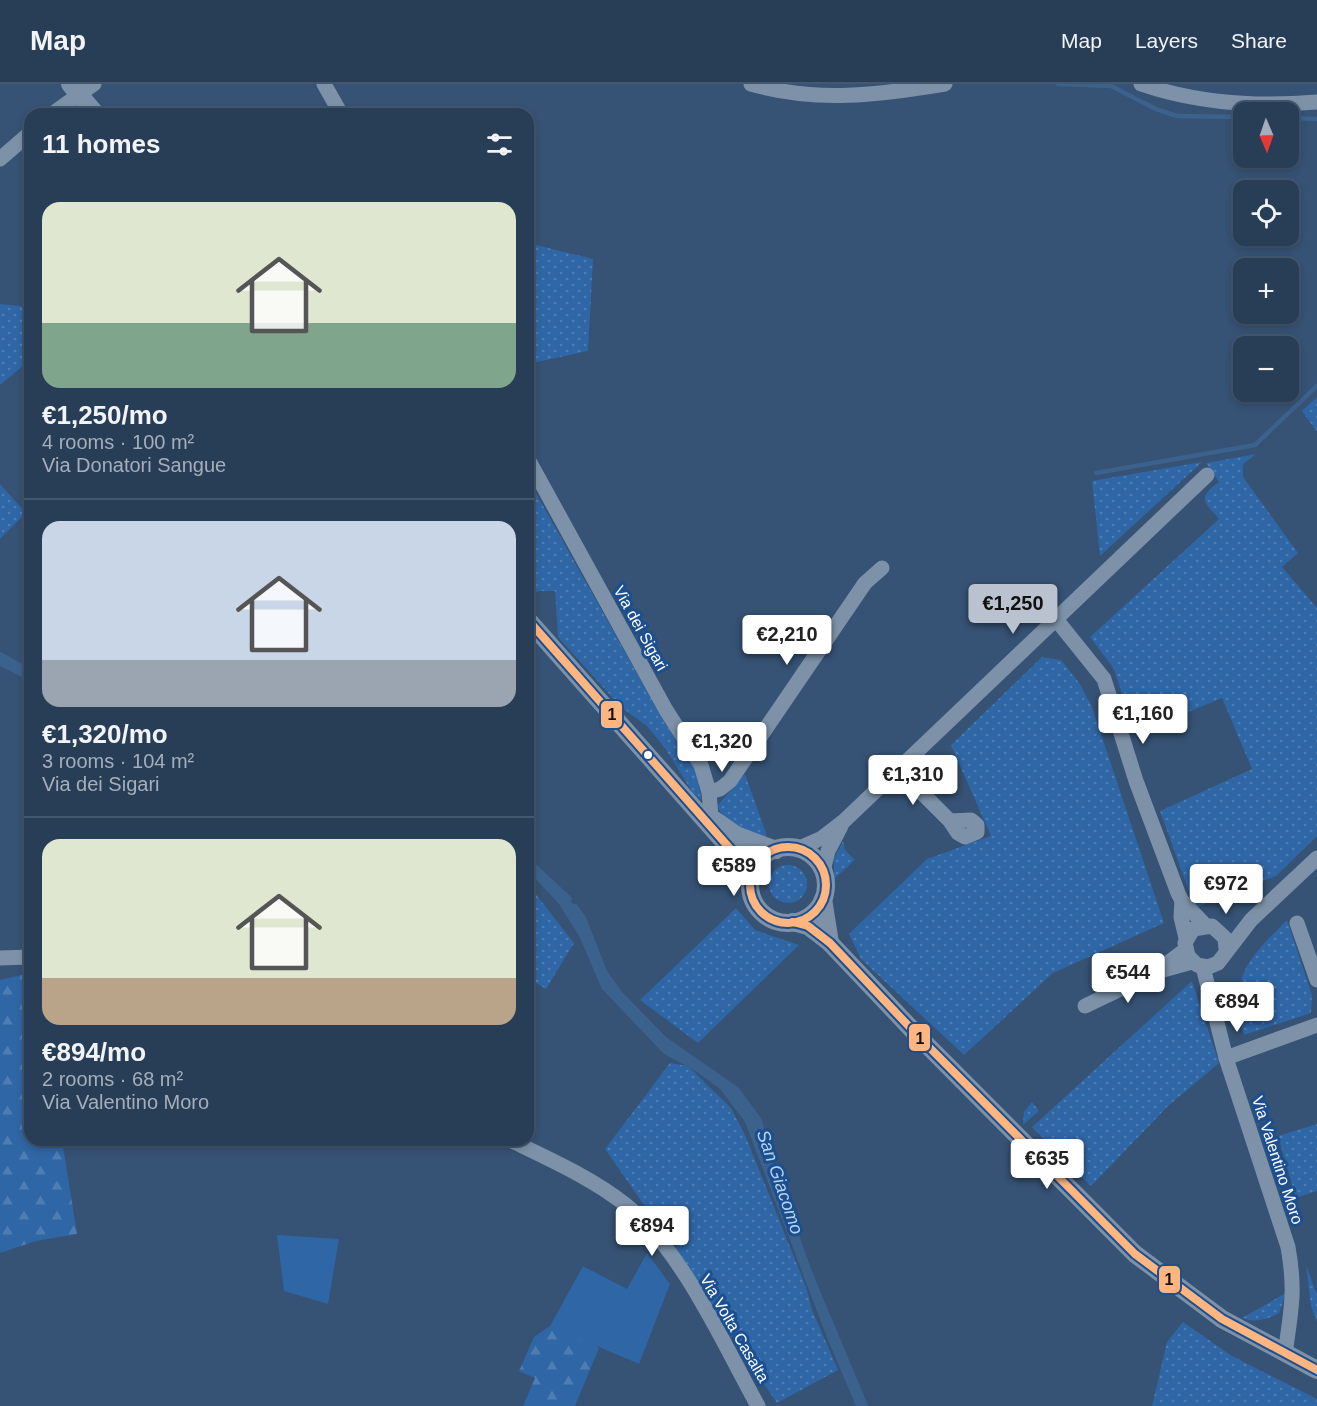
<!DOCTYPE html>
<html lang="en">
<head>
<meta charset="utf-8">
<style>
  body { margin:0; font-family:Helvetica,sans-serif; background:#344961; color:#f1f3f6; height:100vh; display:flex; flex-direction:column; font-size:22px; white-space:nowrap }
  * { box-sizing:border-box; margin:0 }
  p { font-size:20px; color:#a5aeba }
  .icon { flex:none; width:33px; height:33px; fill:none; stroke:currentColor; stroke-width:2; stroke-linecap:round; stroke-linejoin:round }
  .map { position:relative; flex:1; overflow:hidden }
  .side { position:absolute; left:24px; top:24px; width:510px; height:1038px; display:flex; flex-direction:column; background:#283e57; border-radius:18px; box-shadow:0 3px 9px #0003,0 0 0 2px #44576d }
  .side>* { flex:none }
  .needle { width:39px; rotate:178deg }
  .buttons { position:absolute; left:1233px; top:18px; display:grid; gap:12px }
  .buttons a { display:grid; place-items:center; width:66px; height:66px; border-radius:12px; background:#283e57; box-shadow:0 3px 9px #0003,0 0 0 2px #44576d; font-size:30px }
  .price { position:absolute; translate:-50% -51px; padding:0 14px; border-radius:6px; background:#fff; color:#222; font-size:20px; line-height:39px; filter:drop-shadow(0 2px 3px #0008) }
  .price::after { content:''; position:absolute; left:50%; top:36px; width:18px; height:14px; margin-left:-9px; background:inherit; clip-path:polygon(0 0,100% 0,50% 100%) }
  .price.active { background:#b9c2ce; color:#111 }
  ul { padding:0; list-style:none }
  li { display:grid; align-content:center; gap:12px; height:318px; padding:0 18px }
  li+li { border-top:2px solid #44576d }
  li span { display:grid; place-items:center; height:186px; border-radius:18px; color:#555 }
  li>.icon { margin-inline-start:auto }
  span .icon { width:108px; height:108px; fill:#fffc; stroke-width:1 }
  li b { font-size:26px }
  h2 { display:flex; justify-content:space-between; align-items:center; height:72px; padding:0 18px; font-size:26px }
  header { display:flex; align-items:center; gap:36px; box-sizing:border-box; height:84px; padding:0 30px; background:#283e57; border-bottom:2px solid #44576d }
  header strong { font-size:28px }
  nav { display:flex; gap:33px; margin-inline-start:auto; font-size:21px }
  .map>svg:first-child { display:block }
  .grass { fill:url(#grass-dots) }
  .forest { fill:url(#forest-firs) }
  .garden { fill:#2f66a5 }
  .water { fill:#3b618d }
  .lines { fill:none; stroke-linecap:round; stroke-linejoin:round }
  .stream { stroke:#3b618d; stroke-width:4.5 }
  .minor { stroke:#7d92a8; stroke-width:15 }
  .tertiary { stroke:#7d92a8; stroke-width:18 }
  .bus-1-casing { stroke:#1b4f8f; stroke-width:12 }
  .bus-1 { stroke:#ffb580; stroke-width:8 }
  .bus-dot { fill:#fff; stroke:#1b4f8f; stroke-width:2 }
  .labels { text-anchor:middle; stroke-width:6; stroke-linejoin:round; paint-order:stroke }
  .street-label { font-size:16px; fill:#fff; stroke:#1b4f8f }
  .water-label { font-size:18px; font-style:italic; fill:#b5d3f5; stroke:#1b4f8f }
  .line-badge { stroke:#1b4f8f; stroke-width:2 }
  .pale-badge-label { font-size:16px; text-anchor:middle; font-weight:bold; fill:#111 }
</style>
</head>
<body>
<header>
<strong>Map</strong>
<nav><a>Map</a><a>Layers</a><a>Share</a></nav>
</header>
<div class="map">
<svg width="1317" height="1322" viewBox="0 0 1317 1322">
  <defs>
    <pattern id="grass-dots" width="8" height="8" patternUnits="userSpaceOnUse" patternTransform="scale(1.5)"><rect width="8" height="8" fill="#2f66a5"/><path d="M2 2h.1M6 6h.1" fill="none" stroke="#4e7db2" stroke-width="1.8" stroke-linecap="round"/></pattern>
    <pattern id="forest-firs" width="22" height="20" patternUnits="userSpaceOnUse" patternTransform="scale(1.5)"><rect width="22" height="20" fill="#2f66a5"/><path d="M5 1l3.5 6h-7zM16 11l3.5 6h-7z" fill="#4e7db2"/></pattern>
  </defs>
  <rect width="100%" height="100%" fill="#365274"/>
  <g class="grass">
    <path d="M528,159l65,16 -5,92 -60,13z"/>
    <path d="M0,220l30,3v53l-30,25z"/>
    <path d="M1317,313v35l-15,-21z"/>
    <path d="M1256,370l-13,10v13l55,76 -16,14 35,41v228l-41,40 -81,32 -35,-97 92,-42 -30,-71 -87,36 -21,-65 -24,-32 129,-118c-15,-17 -22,-21 0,-37l-13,-19z"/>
    <path d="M1202,378l-102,94 -8,-75z"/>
    <path d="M528,395l134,239 34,53 6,30 -9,-8 -28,-45 -18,-22 -26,-19 -63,-70 -3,-46h-16l-11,5z"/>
    <path d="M0,400l26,29 -26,26z"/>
    <path d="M1042,573l19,3 19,24 12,23 72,216 -111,50 -89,82 -103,-96 -12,-25 78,-75 64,-23 -40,-91z"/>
    <path d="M745,690l22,62c-18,2 -43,-14 -50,-30z"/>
    <path d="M843,757l2,9 10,10 -21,19v-20z"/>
    <circle cx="788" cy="800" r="19"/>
    <path d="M531,804l43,55 -28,46 -18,-11v-83z"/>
    <path d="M736,824l19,22 44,15 -101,98 -58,-43z"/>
    <path d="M1287,836l25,75 -1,18 -67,22c-14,-59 2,-74 43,-115z"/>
    <path d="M1192,897l27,82 -51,43 -77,80 -59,-59z"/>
    <path d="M670,979l18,3 43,42 14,27 61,152 6,23 26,60 -61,33 -92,-135 -10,-22 5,-3 -7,-15h-13l-55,-79z"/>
    <path d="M1032,1018l7,9 -16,14 1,-13z"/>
    <path d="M1317,1040v67l-21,7 -18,-62z"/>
    <path d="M1306,1181l11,30v27l-6,-16z"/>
    <path d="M1286,1209l-7,20c-12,7 -24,10 -37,5z"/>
    <path d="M1183,1238l49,34 85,43v7h-165l15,-64z"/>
  </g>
  <g class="forest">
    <path d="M30,889v167h32l15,94 -41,7 -36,12v-273z"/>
    <path d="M563,1233l36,31 -24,58h-52l12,-28 -16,-7 15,-34z"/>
  </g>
  <g class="garden">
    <path d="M277,1151l62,4 -11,65 -44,-13z"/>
    <path d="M647,1169l23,31 -31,80 -89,-38 33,-60 44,23z"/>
  </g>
  <g class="water">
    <path d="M0,570l30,17v10l-30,-15z"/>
    <path d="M528,776l39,36 17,22 21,54 16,22 44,45 72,50 22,30 52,156 55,131h-10l-28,-66 -83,-218 -25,-33 -26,-19 -30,-16 -62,-65 -23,-53 -20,-32 -31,-33z"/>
  </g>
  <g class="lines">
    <g class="stream">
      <path d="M1058,0l53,2 45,23 21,7 67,1"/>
      <path d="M1288,34l29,1"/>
      <path d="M1096,389l159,-28 62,-59"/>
      <path d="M0,570l30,17"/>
      <path d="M528,776l42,39"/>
      <path d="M575,822l9,12 21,54 16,22 44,45 72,50 22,30 13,41"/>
      <path d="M788,1127l23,64 55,131"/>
    </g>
    <g class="minor">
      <path d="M324,0l17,30"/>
      <path d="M751,0c66,19 127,11 194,0"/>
      <path d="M1141,0c55,19 118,23 176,18"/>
      <path d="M52,30l42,-30"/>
      <path d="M0,75l30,-26"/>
      <path d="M528,375l138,251 35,55 8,27 2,25"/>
      <path d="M1055,534l49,61 32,102 42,112 4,8 24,25"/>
      <path d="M898,685l52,52 8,12 7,4 12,-5v-7l-6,-5 -21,1"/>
      <path d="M709,708l11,-3 10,-8 135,-198 17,-15"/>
      <path d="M797,765l25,-11 22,-17 363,-346"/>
      <path d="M823,787l5,-20 13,-25"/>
      <path d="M1182,817l-1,16 5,21"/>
      <path d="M1297,839l20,57"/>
      <path d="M1226,865l-1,-11 -13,-12 -19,3 -8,14 3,13 9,9 11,2 10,-4 33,-43 66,-62"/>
      <path d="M1185,866l-29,22 36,-10"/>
      <path d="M0,874l30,-1"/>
      <path d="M1203,883l23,91 62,189c8,45 3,63 -3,107"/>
      <path d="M1085,922l71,-34"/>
      <path d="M1226,974l91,-33"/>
      <path d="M510,1056c39,19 82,38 116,65 56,45 97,138 132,201"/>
    </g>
    <g class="tertiary">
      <path d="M70,0l26,30"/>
      <path d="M528,536l213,241 10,18"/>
      <path d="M710,733l26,18 40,15"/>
      <circle cx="788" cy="801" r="38"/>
      <path d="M823,815l7,44"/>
      <path d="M793,838l15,4 22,17 90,95 215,216 87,65 95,51"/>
    </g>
    <g class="bus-1-casing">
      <g id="bus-1">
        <path d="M528,536l213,241 10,18"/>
        <circle cx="788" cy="801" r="38"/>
        <path d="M793,838l15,4 22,17 90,95 215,216 87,65 95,51"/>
      </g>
    </g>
    <use href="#bus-1" class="bus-1"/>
  </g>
  <circle class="bus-dot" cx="648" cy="671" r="5"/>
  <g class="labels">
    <g class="street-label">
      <text transform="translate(641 544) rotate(61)" y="6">Via dei Sigari</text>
      <text transform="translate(1278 1076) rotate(72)" y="6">Via Valentino Moro</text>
      <text transform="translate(735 1244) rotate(60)" y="6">Via Volta Casalta</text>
    </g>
    <g class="water-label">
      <text transform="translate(780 1098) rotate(71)" y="6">San Giacomo</text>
    </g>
  </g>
  <g class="line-badge">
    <rect x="600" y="616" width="23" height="29" rx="6" fill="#ffb580"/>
    <rect x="908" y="939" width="23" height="29" rx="6" fill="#ffb580"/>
    <rect x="1158" y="1181" width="23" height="29" rx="6" fill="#ffb580"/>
  </g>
  <g class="pale-badge-label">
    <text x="612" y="636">1</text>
    <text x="920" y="960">1</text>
    <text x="1169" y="1201">1</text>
  </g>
</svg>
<div class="buttons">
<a><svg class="needle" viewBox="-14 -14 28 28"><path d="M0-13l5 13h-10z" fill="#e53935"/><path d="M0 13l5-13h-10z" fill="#a5aeba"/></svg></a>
<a><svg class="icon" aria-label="locate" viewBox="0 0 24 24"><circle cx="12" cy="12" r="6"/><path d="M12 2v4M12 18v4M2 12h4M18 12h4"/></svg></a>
<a>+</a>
<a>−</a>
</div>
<b class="price active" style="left:1013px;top:551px">€1,250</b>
<b class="price" style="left:787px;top:582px">€2,210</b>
<b class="price" style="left:1143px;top:661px">€1,160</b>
<b class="price" style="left:722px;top:689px">€1,320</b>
<b class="price" style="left:913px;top:722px">€1,310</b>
<b class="price" style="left:734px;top:813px">€589</b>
<b class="price" style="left:1226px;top:831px">€972</b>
<b class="price" style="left:1128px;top:920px">€544</b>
<b class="price" style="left:1237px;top:949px">€894</b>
<b class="price" style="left:1047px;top:1106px">€635</b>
<b class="price" style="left:652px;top:1173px">€894</b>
<section class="side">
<h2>11 homes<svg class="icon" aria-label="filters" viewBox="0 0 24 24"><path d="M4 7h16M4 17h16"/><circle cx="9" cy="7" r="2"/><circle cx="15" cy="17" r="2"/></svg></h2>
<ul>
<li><span style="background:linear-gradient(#dfe7d0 65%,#7fa58c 0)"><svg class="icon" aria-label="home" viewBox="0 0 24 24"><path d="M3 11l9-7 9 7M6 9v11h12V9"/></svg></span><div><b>€1,250/mo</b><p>4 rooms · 100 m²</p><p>Via Donatori Sangue</p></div></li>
<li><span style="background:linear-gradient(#c9d6e8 75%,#9aa5b1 0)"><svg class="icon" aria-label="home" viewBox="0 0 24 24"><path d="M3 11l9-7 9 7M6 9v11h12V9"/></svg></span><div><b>€1,320/mo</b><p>3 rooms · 104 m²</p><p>Via dei Sigari</p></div></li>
<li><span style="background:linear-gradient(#dfe7d0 75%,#b9a48a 0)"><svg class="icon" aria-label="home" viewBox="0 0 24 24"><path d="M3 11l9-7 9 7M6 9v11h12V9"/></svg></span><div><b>€894/mo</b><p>2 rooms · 68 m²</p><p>Via Valentino Moro</p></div></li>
</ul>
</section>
</div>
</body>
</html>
